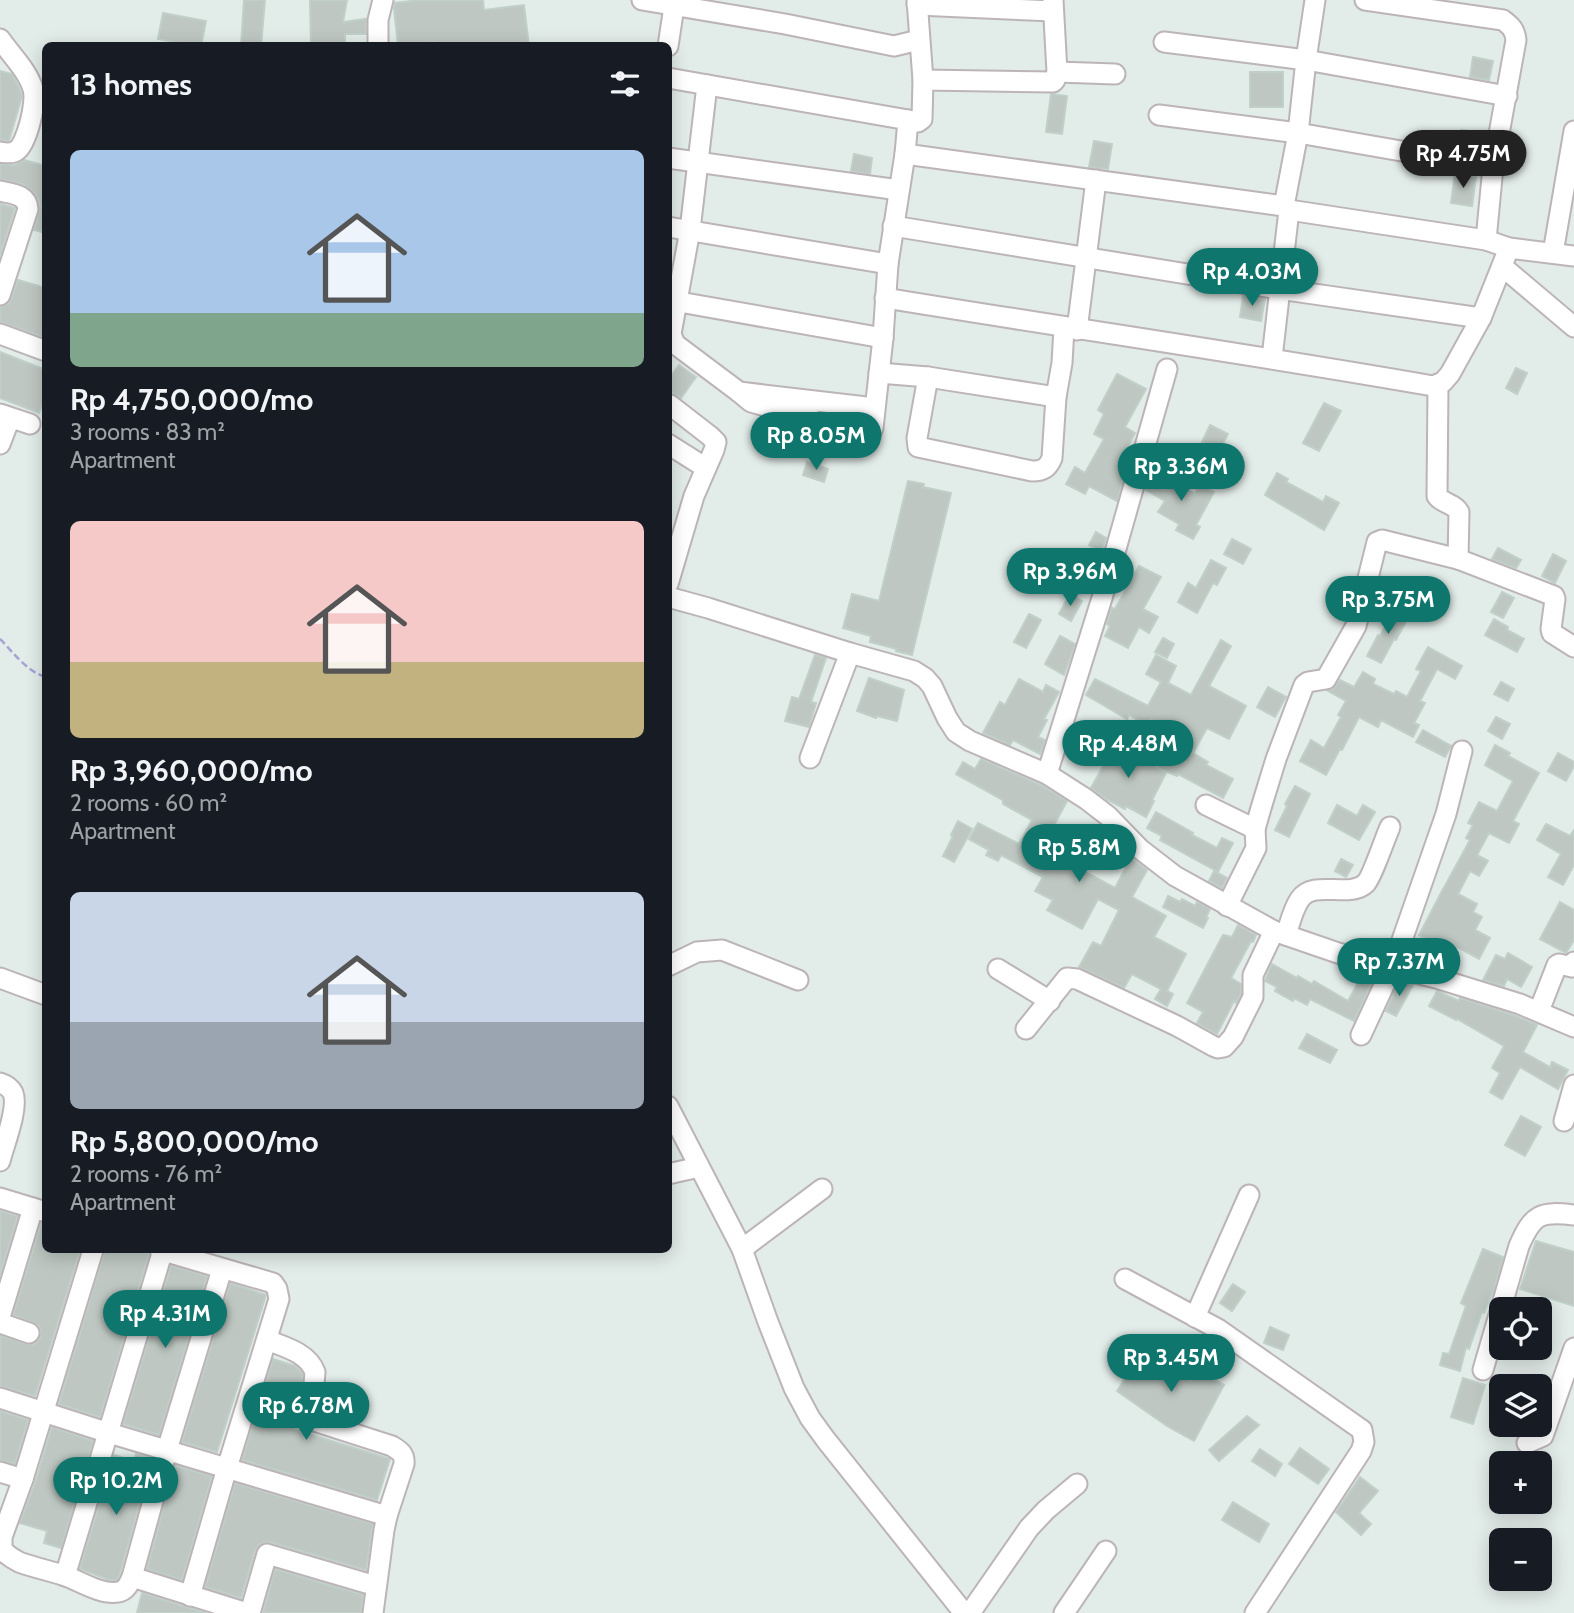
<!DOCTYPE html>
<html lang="en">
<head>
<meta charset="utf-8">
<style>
  body { margin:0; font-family:Cabin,sans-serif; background:#20242c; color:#f1f3f6; height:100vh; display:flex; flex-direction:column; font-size:26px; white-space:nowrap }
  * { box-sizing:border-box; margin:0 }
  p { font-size:23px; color:#9ea1a6 }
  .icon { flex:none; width:38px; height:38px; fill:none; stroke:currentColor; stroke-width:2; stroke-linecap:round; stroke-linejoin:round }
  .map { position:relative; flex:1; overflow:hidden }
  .panel { position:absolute; left:42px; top:42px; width:630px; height:1211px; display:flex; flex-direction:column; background:#171b24; border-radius:10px; box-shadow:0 4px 18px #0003 }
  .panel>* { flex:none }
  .buttons { position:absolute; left:1489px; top:1297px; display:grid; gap:14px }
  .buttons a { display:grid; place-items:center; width:63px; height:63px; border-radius:10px; background:#171b24; box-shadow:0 4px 18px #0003; font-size:35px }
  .price { position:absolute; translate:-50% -60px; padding:0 16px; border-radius:24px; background:#0f766e; color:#fff; font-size:23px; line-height:46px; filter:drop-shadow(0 2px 4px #0008) }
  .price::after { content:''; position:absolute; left:50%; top:42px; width:21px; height:16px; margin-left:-10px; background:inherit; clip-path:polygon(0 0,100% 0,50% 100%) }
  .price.active { background:#222; color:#fff }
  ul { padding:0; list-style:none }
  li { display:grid; align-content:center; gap:14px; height:371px; padding:0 28px }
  li span { display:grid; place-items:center; height:217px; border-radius:10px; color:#555 }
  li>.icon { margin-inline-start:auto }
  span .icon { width:126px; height:126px; fill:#fffc; stroke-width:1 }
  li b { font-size:30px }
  h2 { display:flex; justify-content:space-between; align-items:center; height:84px; padding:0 28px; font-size:30px }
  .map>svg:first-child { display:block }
  .building { fill:#bec7c2; stroke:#c0d0c9; stroke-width:2 }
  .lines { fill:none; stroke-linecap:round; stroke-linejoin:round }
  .minor-casing { stroke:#bcb4b8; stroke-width:23 }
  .path { stroke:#a7a3d4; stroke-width:2.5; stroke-dasharray:7 3.5; stroke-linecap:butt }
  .minor { stroke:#fff; stroke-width:19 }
</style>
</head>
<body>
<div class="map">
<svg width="1574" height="1613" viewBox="0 0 1574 1613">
  <rect width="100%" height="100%" fill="#e2ece8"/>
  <g class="building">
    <path d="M244,0h21l-4,46h-20z"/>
    <path d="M310,0h37l-4,22 23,-3v15h-21v12h-34z"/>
    <path d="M419,0h64l1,10 40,-5 5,41h-92l-1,-4 -38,4 -4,-38 1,-5z"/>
    <path d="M163,13l43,8 -5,25h-21v-3l-22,-4z"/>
    <path d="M1473,57l20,4 -4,19 -19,-3z"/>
    <path d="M0,71l12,3 7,13 3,9 -13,45 -9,-1z"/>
    <rect x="1250" y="72" width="33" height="35"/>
    <path d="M1051,94l16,2 -5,38 -16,-2z"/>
    <path d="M1461,130l18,2 -3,20 -18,-3z"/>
    <path d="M1094,141l18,3 -4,25 -19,-2z"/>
    <path d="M854,154l18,4 -2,16 -19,-3z"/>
    <path d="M24,160l22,6v67l-12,-3 6,-23 -2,-9 -5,-6 -11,-8 -22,-5v-15l14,1z"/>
    <path d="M1455,173l21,4 -4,29 -21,-3z"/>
    <path d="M1,204l14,4 -15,47v-47z"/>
    <path d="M18,280l28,8v50l-46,-16v-15l9,-3z"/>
    <path d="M1243,296l22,3 -4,22 -21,-4z"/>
    <path d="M0,352l46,18v26l-7,17 -39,-15z"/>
    <path d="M679,365l17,12 -15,21 -9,-5h-4v-13z"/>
    <path d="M1516,368l11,5 -10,21 -11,-6z"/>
    <path d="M1117,374l29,15 -21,38 10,6 -9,16 5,2 -14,50 -28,-15 -4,8 -19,-10 9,-17 10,6 19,-34 -10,-5 10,-20 -6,-4z"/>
    <path d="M1324,403l17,8 -22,40 -16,-8z"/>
    <path d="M765,418l17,5 -7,22 -17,-5z"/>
    <path d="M1210,425l18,9 -9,17 -17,-9z"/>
    <path d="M807,462l21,7 -4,13 -21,-7z"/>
    <path d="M1155,472l40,22 4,-9 15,7 -18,33 4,2 -7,12 -17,-9 3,-6 -21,-12 7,-11 -19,-11z"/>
    <path d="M1277,473l11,6 -2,3 37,20 3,-6 13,7 -15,27 -59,-35z"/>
    <path d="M908,481l16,3 -1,3 28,6 -39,162 -16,-4 1,-2 -27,-7 1,-6 -28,-8 9,-34 27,7z"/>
    <path d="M1096,532l10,6 -5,14 -12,-7z"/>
    <path d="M1232,539l19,10 -8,15 -19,-10z"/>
    <path d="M1498,548l23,12 -5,8 -24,-9z"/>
    <path d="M1553,554l13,7 -11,22 -13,-7z"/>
    <path d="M1211,560l15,8 -9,17 -4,-2 -16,30 -19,-11 10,-19 8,5z"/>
    <path d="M1139,566l22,11 -18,32 15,8 -9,16 -10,-6 -11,21 -23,-12 5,-10 -3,-2 4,-13 1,-3 3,1z"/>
    <path d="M1502,592l12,6 -11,20 -12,-6z"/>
    <path d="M1070,594l12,7 -11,20 -12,-7z"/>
    <path d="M1395,609l14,7 -13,24 -2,-1 -13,24 -14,-7 11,-21 2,1z"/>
    <path d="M1029,614l12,6 -15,28 -12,-6z"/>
    <path d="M1494,619l14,8 -1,3 17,9 -7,13 -32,-17z"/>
    <path d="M1060,636l15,8 -11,31 -19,-11z"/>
    <path d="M1163,638l11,6 -7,14 -12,-6z"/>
    <path d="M1221,640l10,6 -22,40 37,20 -17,33 -22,-11 -14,25 15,9 -2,3 27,14 -10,19 -45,-24 -1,2 -19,-8 19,-34 -26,-15 -4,6 -18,-10 -2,4 -41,-24 9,-16 53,27 13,-24 -15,-8 10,-19 20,11 -8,17 23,12z"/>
    <path d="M1428,647l34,19 -7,13 -18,-10 -17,32 5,2 -11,20 5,2 -6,12 -32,-17 -3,7 -19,-10 -17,33 -2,-1 -14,26 -26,-14 11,-21 13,8 17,-31 -3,-2 8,-14 -18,-10 5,-2 7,-9 14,7 9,-15 12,7 -2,5 21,10 2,-3 11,6 14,-26 -5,-2z"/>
    <path d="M815,655l11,3 -15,44 5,1 -7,24 -24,-6 7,-24 7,2z"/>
    <path d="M869,678l35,12 -7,31 -20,-5 -1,2 -19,-7z"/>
    <path d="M1019,679l24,13 3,-7 13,7 -15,27 3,1 -9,17 7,3 -5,14 -27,-14 -3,5 -27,-12 17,-31 5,3z"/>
    <path d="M1501,682l13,7 -6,12 -14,-7z"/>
    <path d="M1268,687l18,10 -11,20 -18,-10z"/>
    <path d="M1496,717l14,7 -8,15 -14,-8z"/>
    <path d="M1423,730l28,16 -6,11 -29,-15z"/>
    <path d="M1112,742l54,31 -14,27 2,1 -8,16 -20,-11 -1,3 -19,-10 -15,-11 16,-29 -3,-1z"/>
    <path d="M1495,745l15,8 -2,3 31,17 -26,48 6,3 -10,19 -20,-10 -12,22 11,6 -9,15 -9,-5 -12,23 19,10 -4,8 9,5 -7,13 15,8 -11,21 -31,-17 -3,7 -26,-14 22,-42 29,-53 -4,-2 7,-13 -5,-2 11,-21 18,9 16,-30 -28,-16z"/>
    <path d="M1558,753l16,9v4l-8,15 -18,-10z"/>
    <path d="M981,759l60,26 26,16 -30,56 25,13 23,-43 12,7 -19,34 37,20 16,-30 16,12 -15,27 34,19 -12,21 32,17 -19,37 6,3 -6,12 -12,-7 6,-10 -29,-15 -8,14 -45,-21 14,-25 8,4 18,-36 -21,-11 -16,30 -35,-19 6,-10 -18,-9 8,-14 -42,-22 -3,6 -12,-6 3,-5 -20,-11 9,-16 41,21 13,-24 -29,-16v-4l-47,-26 7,-12 12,7z"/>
    <path d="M1295,786l15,8 -21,43 -14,-7 12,-24 -2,-2z"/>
    <path d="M1337,805l20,11 6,-11 12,7 -16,28 -31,-17z"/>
    <path d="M1156,812l37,21 -1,2 25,13 5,-10 11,5 -15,29 -58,-32 2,-4 -15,-8z"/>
    <path d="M958,821l14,8 -18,33 -11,-6 10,-20 -2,-1z"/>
    <path d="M1546,824l24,12 4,-6v35l-11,20 -15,-8 13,-23 -24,-14z"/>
    <path d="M1341,859l12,6 -7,12 -11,-6z"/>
    <path d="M1214,871l13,7 -5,10 -13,-7z"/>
    <path d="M1168,896l12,6 2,-3 13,7 2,-4 13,7 -4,8 2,1 -5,10 -40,-21z"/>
    <path d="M1560,902l14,8v30l-8,13 -26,-14z"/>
    <path d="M1238,925l18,10 -3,7 -2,-1 -20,37 10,6v10l-5,9 -2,-2 -17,33 -20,-11 6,-11 -16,-9 36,-68 9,2z"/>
    <path d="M1508,953l24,14 -11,20 -14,-8 -3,7 -21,-6 13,-25 9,4z"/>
    <path d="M1272,964l25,14 1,-2 14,8 2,-3 34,20 16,-29 11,3 -21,46 -44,-22 -3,6 -13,-7 -1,3 -18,-10 2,-4 -12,-6z"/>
    <path d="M1399,981l14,4 -17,31 -10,-5z"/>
    <path d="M1437,991l22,10 1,-3 56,18 21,9 -14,27 27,15 2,-5 16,8 -10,19 -38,-22 -18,32 -12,-7 10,-19 -8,-5 12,-22 -47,-27 -1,1 -27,-14z"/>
    <path d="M1307,1034l30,16 -7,13 -31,-15z"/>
    <path d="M1521,1116l20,11 -16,29 -20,-11z"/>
    <path d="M0,1211l18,5 -18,59z"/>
    <path d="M41,1224l5,2v24h34l-45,146 -35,-10v-50l31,9 5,-2 4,-5 1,-7 -3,-6 -25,-10z"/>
    <path d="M1536,1241l38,11v54l-54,-17z"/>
    <path d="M1483,1249l20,8 -9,32 -10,24 -2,-1 -13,37 -3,-2 -6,24 -20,-6 3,-12 6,1 17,-48 -5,-3z"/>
    <path d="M105,1250h32l12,4 -49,163 -41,-13z"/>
    <path d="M171,1266l36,10 -48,159 -36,-11z"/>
    <path d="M230,1283l36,12 -49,157 -35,-10z"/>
    <path d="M1233,1284l12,8 -13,19 -12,-8z"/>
    <path d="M1270,1327l19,8 -6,15 -19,-7z"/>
    <path d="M1144,1349l47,32 6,-11 27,15 -30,56 -27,-15 -50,-35z"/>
    <path d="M273,1359l22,7 8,8 -3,34 -7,21 97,30 -13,41 -135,-40z"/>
    <path d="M1463,1378l22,7 -12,39 -22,-7z"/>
    <path d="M0,1411l28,9 -13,44 -15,-4z"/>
    <path d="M1247,1416l12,9 -40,36 -10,-11z"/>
    <path d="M52,1427l41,14 -32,107 -17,-5 3,-12 -27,-8 15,-40z"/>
    <path d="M1300,1448l29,21 -11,15 -29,-20z"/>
    <path d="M1260,1449l22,15 -7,12 -23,-15z"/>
    <path d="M136,1454l16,5 -32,114 -3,7h-8l-29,-11 34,-114 20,6z"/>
    <path d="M175,1466l37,10 -30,104 -35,-11z"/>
    <path d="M1360,1477l18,14 -19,22 12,11 -10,11 -25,-23z"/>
    <path d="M235,1483l138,41 -7,46 -96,-28h-5l-6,3 -4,6 -14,47 -36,-11z"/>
    <path d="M1233,1502l36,22 -10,18 -37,-22z"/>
    <path d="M275,1569l88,26 -2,18h-98z"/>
    <path d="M142,1593l44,14 20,6h-69z"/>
  </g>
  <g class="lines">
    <g class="minor-casing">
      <g id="minor">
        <path d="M642,0l143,24 109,22 25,-6"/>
        <path d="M1365,0l138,20c8,6 12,10 13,20l-23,127 -7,73"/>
        <path d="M917,5l136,6"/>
        <path d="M0,39c11,16 28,32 33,50 4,13 -6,55 -17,62 -5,3 -11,2 -16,1"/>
        <path d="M1164,42l142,18 201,36"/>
        <path d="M378,46v-26l5,-20"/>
        <path d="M668,46l7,-46"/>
        <path d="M1057,72l58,2"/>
        <path d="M668,78l240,42 -3,34 379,52 5,4 197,30 23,8 65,8"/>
        <path d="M923,80l130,2 2,-2 2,-8 -4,-72"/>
        <path d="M707,85l-17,145 -19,104 4,10 64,48"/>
        <path d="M1159,115l139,18 195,34"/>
        <path d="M908,120l10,2 4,-3 1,-39 -6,-80"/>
        <path d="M668,158l231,32"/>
        <path d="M0,191c12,3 27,3 28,18l-28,86"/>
        <path d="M1284,206l14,-73 8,-73 9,-60"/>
        <path d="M893,226l386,63 202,29"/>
        <path d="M668,227l220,37"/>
        <path d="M1553,253l21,-122"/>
        <path d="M1503,267l71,60"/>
        <path d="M885,298c183,30 365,56 548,88l10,-4 7,-8 31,-56 28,-70"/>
        <path d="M668,300l215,38"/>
        <path d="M1077,330l19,-150"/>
        <path d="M0,334l46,17"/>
        <path d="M1272,358l17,-148"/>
        <path d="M879,373l49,4 128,20"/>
        <path d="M928,377l-11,61 1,9 114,24c11,0 16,-3 20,-13l4,-61 6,-34 2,-35"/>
        <path d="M1438,385l-1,111c6,8 17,7 22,16l-1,47 96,37 1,3 -4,30 1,4 22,14"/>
        <path d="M875,408l-136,-16 12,10 51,14 57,20c7,1 11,-1 14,-8l10,-90 5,-74 17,-110"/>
        <path d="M0,414l30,10"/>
        <path d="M0,444l10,-26"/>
        <path d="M668,444l38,24"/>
        <path d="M668,584l26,-88 20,-46 2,-8 -6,-6 -40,-31"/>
        <path d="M668,597l40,11 142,45 64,18 11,7 7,8 15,32 9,14 14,9 77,33 39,25 22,17 32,33 35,27 99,55 64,22 98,25 84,26 54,23"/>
        <path d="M810,758l40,-105"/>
        <path d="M1047,774l55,-176 65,-229"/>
        <path d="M1206,805l49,24"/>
        <path d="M1227,906l29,-58 -1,-19 6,-21 15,-49 28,-74 4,-3 18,-3 30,-53 21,-84 5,-2 76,19"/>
        <path d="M1286,935c4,-12 7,-26 14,-36 14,-20 50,0 66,-16 6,-6 19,-45 24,-56"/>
        <path d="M668,966l29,-14 25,-2 76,30"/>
        <path d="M998,969l52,32"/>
        <path d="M0,978l46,17"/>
        <path d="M1539,1011l18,-46 2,-1 13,3 2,-5"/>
        <path d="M1026,1029l41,-51 10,1 100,47 36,20 5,2 6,-1 9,-10 20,-40v-22l21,-44"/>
        <path d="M1361,1035l32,-69 53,-152 16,-63"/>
        <path d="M0,1083c6,2 10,4 13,10 6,15 -9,52 -13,68"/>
        <path d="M668,1106l74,143 26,73 26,66 16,30 16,22 138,173"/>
        <path d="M1564,1121l10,-36"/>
        <path d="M668,1174l31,-7"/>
        <path d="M0,1198l46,14"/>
        <path d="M742,1249l80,-60"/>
        <path d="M93,1250l-70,229 -21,58v13c5,5 11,9 17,12 16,6 32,9 47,14 15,6 36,19 52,16 8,-1 11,-8 14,-15l115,36"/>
        <path d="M160,1250l113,33 4,6 2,10 -52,169 -37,128"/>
        <path d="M1125,1279l93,50 144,101 2,12 -3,9 -106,162"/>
        <path d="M0,1317l33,-109"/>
        <path d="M1195,1317l54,-122"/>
        <path d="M0,1323l29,10"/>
        <path d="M267,1340c18,7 41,13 48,32l-4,48 81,26c8,5 13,8 12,18l-17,52 -3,14 -11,83"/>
        <path d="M1483,1370l36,-124c14,-32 21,-35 55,-31"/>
        <path d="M0,1398l109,35 278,83"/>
        <path d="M1527,1443l16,-7 31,-88"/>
        <path d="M0,1472l23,7"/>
        <path d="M65,1576l98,-326"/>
        <path d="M132,1577l35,-127 55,-181"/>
        <path d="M250,1613l17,-59 109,32"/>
        <path d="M970,1613l59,-85 17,-18 31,-26"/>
        <path d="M1064,1613l42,-62"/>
      </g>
    </g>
    <path class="path" d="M0,639c13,13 27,33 46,38"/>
    <use href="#minor" class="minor"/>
  </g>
</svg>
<div class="buttons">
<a><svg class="icon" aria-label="locate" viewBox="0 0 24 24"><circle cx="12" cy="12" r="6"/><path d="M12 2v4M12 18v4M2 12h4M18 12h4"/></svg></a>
<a><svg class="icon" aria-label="layers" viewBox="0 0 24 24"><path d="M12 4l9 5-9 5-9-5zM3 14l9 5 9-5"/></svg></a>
<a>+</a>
<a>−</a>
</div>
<b class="price active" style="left:1463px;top:190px">Rp 4.75M</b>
<b class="price" style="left:1252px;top:308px">Rp 4.03M</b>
<b class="price" style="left:816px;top:472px">Rp 8.05M</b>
<b class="price" style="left:1181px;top:503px">Rp 3.36M</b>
<b class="price" style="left:1070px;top:608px">Rp 3.96M</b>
<b class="price" style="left:1388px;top:636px">Rp 3.75M</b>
<b class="price" style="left:1128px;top:780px">Rp 4.48M</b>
<b class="price" style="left:1079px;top:884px">Rp 5.8M</b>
<b class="price" style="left:1399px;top:998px">Rp 7.37M</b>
<b class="price" style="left:165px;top:1350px">Rp 4.31M</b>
<b class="price" style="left:1171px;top:1394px">Rp 3.45M</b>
<b class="price" style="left:306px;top:1442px">Rp 6.78M</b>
<b class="price" style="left:116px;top:1517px">Rp 10.2M</b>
<section class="panel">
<h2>13 homes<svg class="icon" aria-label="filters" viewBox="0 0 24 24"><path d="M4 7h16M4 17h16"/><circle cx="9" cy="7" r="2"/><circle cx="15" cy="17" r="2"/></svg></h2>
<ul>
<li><span style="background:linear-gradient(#a9c7e8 75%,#7fa58c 0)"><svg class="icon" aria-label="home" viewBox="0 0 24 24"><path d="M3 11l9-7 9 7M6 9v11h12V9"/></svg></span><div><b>Rp 4,750,000/mo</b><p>3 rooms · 83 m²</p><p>Apartment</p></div></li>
<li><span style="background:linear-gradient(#f6c9c9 65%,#c2b280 0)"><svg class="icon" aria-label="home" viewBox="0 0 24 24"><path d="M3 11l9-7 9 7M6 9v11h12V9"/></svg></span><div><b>Rp 3,960,000/mo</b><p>2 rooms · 60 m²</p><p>Apartment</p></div></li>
<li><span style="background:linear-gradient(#c9d6e8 60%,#9aa5b1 0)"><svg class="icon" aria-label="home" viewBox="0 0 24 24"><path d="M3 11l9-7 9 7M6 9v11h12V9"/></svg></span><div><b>Rp 5,800,000/mo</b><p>2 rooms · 76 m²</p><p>Apartment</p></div></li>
</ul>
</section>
</div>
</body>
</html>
